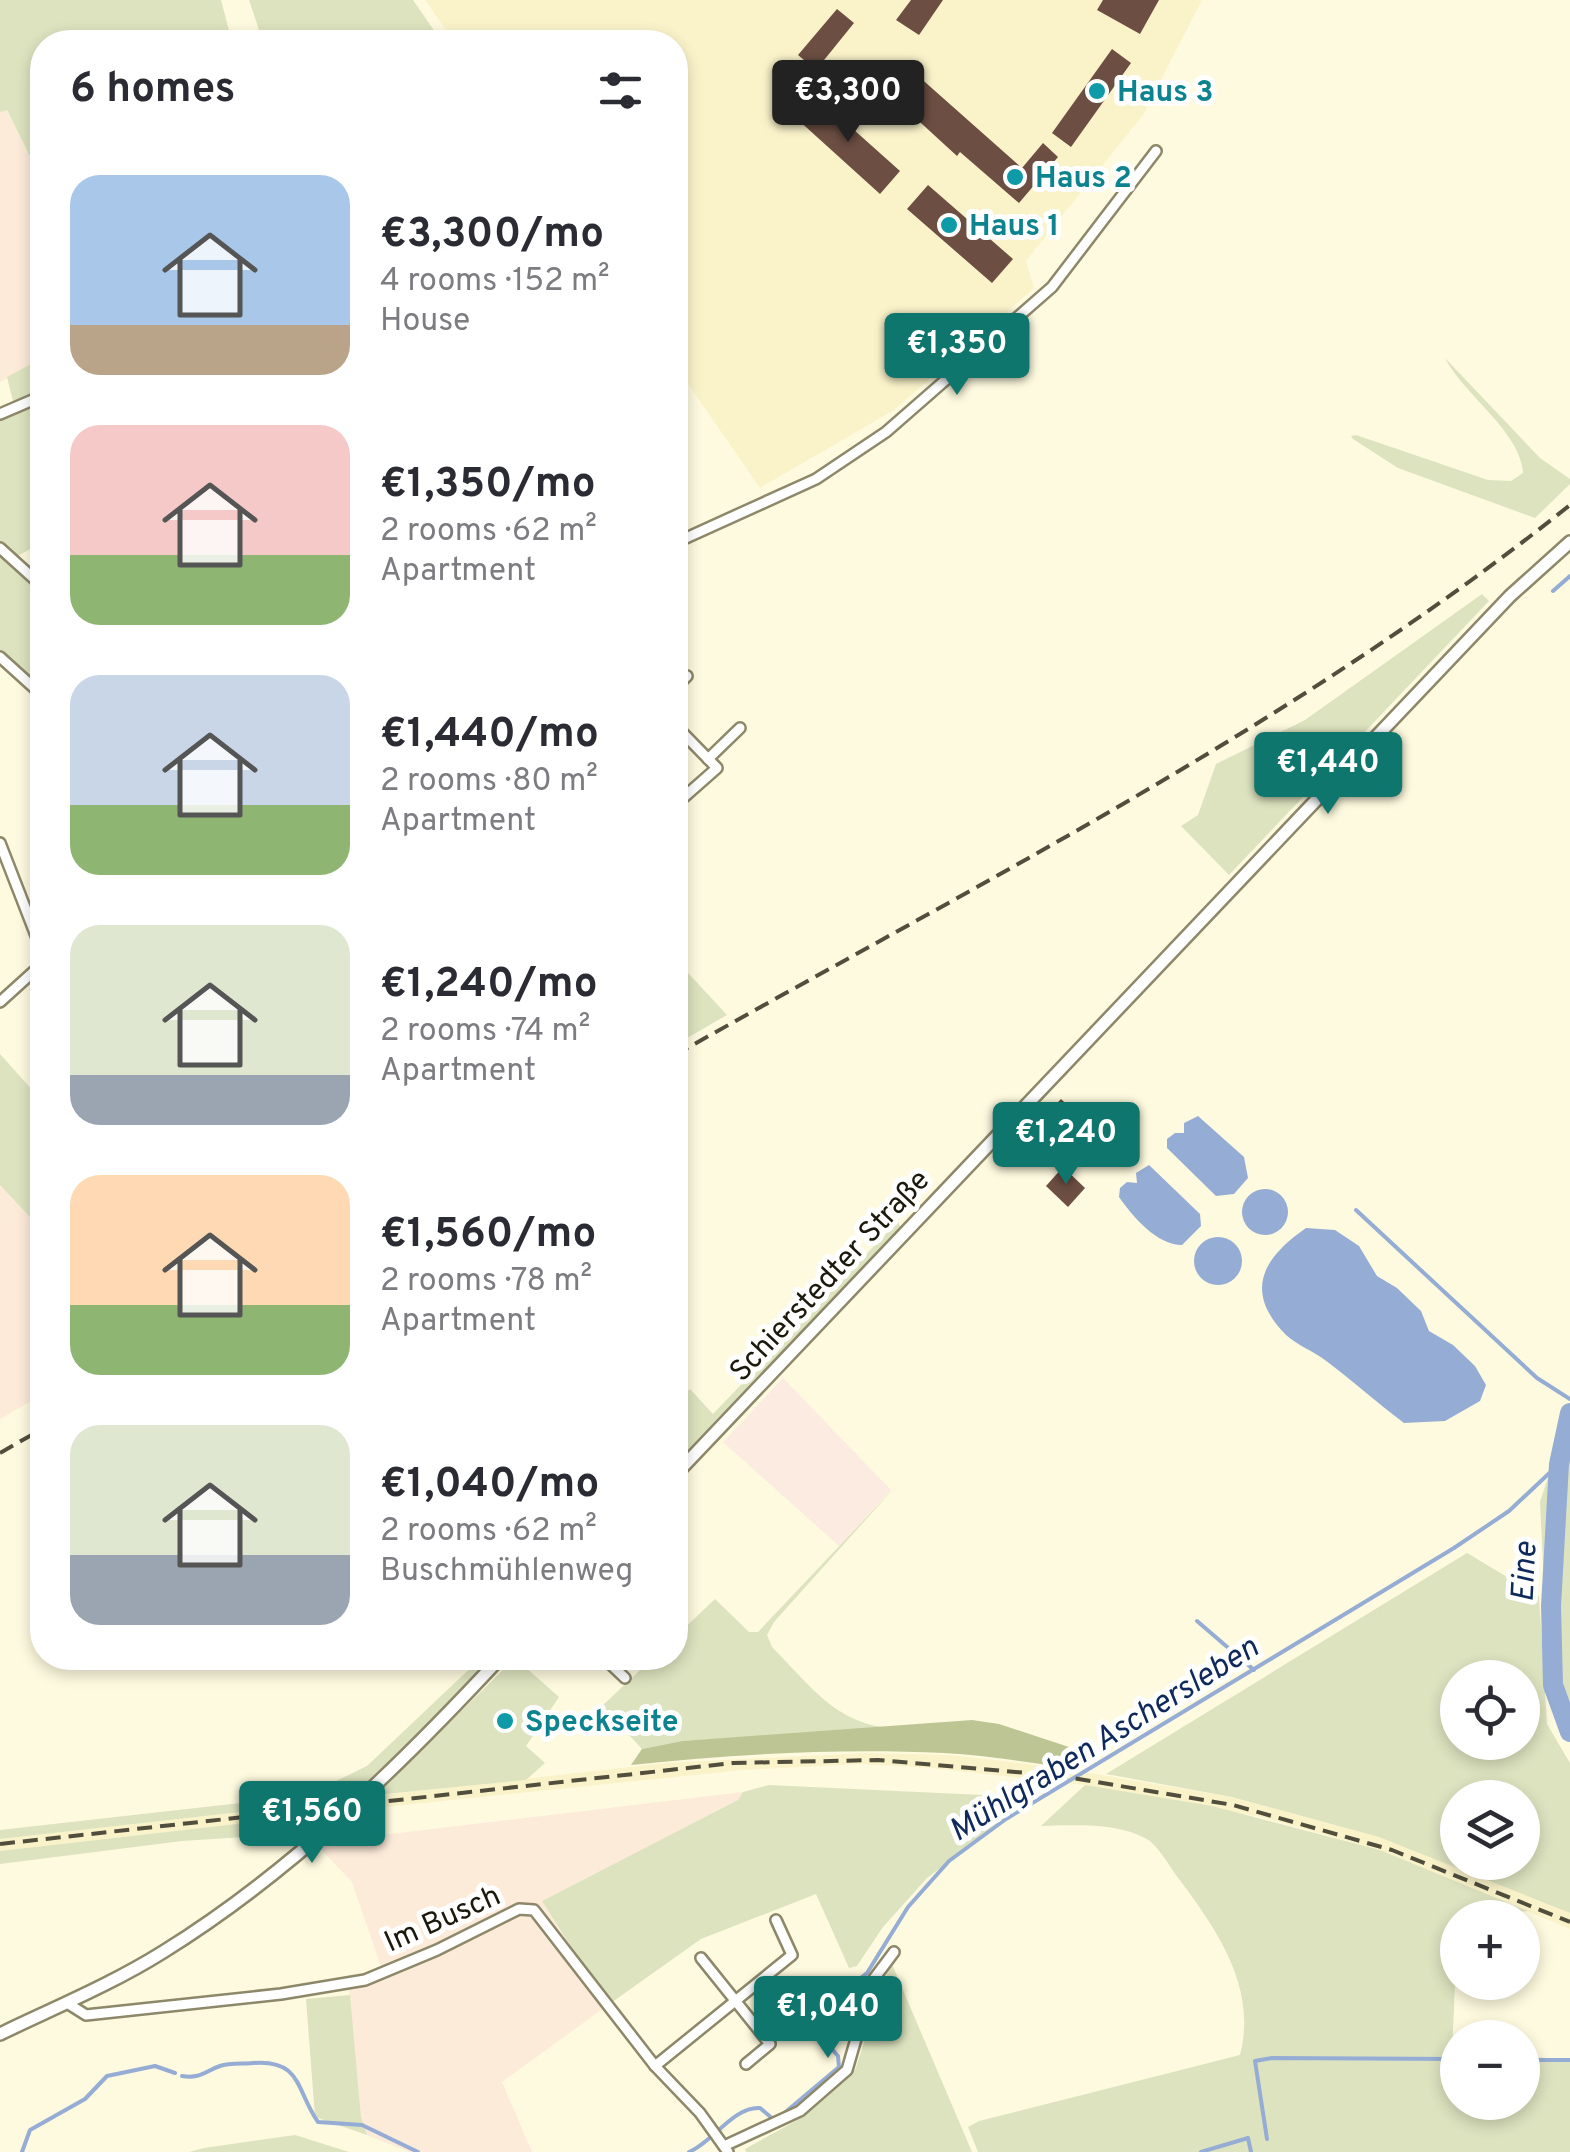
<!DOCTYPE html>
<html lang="en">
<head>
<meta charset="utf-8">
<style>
  body { margin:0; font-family:Overpass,sans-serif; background:#f7f7f7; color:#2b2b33; height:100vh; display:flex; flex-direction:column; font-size:38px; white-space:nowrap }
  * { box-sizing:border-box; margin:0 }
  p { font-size:32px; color:#7c7c81 }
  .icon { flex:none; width:55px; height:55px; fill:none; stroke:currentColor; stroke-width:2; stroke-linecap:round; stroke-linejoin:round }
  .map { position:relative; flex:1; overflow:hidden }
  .drawer { position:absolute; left:30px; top:30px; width:658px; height:1640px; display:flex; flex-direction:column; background:#fff; border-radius:40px; box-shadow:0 5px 15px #0003 }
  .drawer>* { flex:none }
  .buttons { position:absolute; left:1440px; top:1660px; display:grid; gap:20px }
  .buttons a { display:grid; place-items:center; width:100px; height:100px; border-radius:50%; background:#fff; box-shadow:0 5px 15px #0003; font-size:50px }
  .price { position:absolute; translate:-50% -85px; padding:0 22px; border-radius:10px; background:#0f766e; color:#fff; font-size:32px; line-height:65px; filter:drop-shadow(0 2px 5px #0008) }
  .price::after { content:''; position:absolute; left:50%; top:60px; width:30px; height:22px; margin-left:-15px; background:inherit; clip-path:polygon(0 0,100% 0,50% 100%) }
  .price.active { background:#222; color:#fff }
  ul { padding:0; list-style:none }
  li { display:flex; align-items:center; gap:30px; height:250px; padding:0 40px }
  li span { display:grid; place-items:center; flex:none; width:280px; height:200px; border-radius:30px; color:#555 }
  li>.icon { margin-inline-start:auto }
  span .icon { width:120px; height:120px; fill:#fffc; stroke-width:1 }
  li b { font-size:42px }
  h2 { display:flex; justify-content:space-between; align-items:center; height:120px; padding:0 40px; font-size:42px }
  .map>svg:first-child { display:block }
  .commercial { fill:#fcebe0 }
  .industrial { fill:#fdebda }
  .built { fill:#faf3ca }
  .green { fill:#dde3bf; fill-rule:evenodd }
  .forest { fill:#bdc595 }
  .water { fill:#95acd5 }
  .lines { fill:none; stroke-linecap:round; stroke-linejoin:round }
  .stream { stroke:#95acd5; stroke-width:4 }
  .river { stroke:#95acd5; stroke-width:20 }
  .building { fill:#6c4e43 }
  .minor-casing { stroke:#8d886a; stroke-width:14 }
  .tertiary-casing { stroke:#8d886a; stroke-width:16 }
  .minor { stroke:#fff; stroke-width:9 }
  .tertiary { stroke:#fff; stroke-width:11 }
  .rail { stroke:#514e3e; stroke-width:4; stroke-dasharray:15 8; stroke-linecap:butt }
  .culture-dot { fill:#0f9aa8; stroke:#fff; stroke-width:4 }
  .labels { text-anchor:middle; stroke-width:10; stroke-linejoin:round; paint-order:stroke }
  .culture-label { font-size:30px; font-weight:bold; fill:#0d838f; stroke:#fff; text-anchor:start }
  .street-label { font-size:30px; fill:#1b180c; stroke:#fff }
  .water-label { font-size:32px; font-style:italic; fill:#0e295a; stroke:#fff }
</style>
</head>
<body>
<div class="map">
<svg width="1570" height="2152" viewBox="0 0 1570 2152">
  <rect width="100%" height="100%" fill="#fefadf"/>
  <path class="commercial" d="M783,1378l108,112 -52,56 -116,-104z"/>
  <g class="industrial">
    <path d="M6,109l36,72v177l-42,24v-270z"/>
    <path d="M0,1185l42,45v165l-42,24z"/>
    <path d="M743,1792l-4,8 -197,101 66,104 -106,77 30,70h-123l-42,-17 -6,-18 -13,-135 37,-12 -5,-6 -28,-82 -37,-39z"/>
  </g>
  <g class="built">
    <path d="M425,0h777l-59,115 -117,146 8,27 -140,122 -134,78 -85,-123v-323h-221z"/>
    <path d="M865,1753l87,2 108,13 172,29 147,40 56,21 135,55v16l-190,-79 -119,-33 -176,-32 -154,-17 -70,-4 -118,6 -387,40 16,-14 293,-33z"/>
    <path d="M347,1800l-14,13 -333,38v-12z"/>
  </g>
  <g class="green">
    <path d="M0,0h221l11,42h-190v139l-35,-71 -7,2z"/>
    <path d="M249,0h164l29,42h-179z"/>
    <path d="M42,358v184l-29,17 29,27v109l-42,-38v-243l15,-5 -8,-32z"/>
    <path d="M1445,358l95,100 30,21v5l-35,34 -137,-50 -45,-29 -2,-3 5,-1 132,45 23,1 12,-8c-2,-41 -60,-79 -78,-115z"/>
    <path d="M1482,594l7,7 -260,274 -48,-49 17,-11 18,-51 89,-44z"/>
    <path d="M675,959l52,56 -52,30z"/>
    <path d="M0,1054l42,47v129l-42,-45z"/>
    <path d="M898,1221l3,8 -226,238v-64l15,-14 23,25z"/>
    <path d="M1570,1410v325l-22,-70 -8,-163z"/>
    <path d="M896,1486l-122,136 -7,13 5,12c37,37 64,78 120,81l-210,13 -40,8 -40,-43 51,-48h22v-21l40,-38 34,33h9z"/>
    <path d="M1467,1553l72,43 8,128 23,39v150l-191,-76 -147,-40 -126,-23zM1458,1678h64v64h-64zM1458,1798h64v64h-64z"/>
    <path d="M481,1658h12l-34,38 -112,104 -347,39v-9l285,-32 39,-11 43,-21z"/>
    <path d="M515,1658l44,39 -33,49 19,17 -19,17 -150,15z"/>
    <path d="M769,1785l213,10 43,9 -98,74 -44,49 -26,39 -8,2 -33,-74 -115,45 -93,66 -66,-104 196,-101 5,-8z"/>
    <path d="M1085,1785l127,21 168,44 148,61 -70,7 -6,135 5,1 1,48h64l1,-45 47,2v93h-592l-10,-25 11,-6 261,-66c18,-69 -25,-128 -64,-180 -8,-11 -18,-29 -29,-36 -30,-17 -74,-14 -106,-13z"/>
    <path d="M333,1813l-25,20 -126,8 -182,23v-13z"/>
    <path d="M891,1962l81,190h-226l-1,-3 56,-31 54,-48z"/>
    <path d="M350,1995l11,122 6,18 -52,-18 -9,-118z"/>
    <path d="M295,2135l54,17h-160l15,-4z"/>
  </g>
  <path class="forest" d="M972,1720l27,4 82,27v9l-9,8c-42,-5 -86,-13 -128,-15 -105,-5 -209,1 -313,12l11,-16 40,-8z"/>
  <g class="water">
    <path d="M1198,1116l46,41 4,21 -14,16 -18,2 -49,-48v-9l8,-6h9v-10z"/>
    <path d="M1149,1165l51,49 1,12 -19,19c-25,0 -49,-28 -63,-48l1,-9 7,-6 10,1 -1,-10z"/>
    <circle cx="1265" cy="1212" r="23"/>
    <path d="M1306,1228l29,2 24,16 18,30 20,12 24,23 8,20 24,14 22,21 11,19 -6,16 -35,20 -41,2c-27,-20 -52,-43 -79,-63 -12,-9 -28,-15 -39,-25 -43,-44 -23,-77 20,-107z"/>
    <circle cx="1218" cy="1261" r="24"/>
  </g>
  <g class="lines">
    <g class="stream">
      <path d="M1553,591l17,-15"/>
      <path d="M1356,1210l181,168 33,21"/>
      <path d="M1197,1621l57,49"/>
      <path d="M1522,2060h48"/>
      <path d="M182,2076c19,3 23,-5 38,-10 9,-3 23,-2 33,-3 49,-4 43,28 65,59l44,3 56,27"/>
      <path d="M782,2115l57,-48 -1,-11 -27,-31v-8l56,-44 41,-66 41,-46 57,-42 448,-271 55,-37 50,-47"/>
      <path d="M1267,2139l-12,-78 17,-3 186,1"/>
      <path d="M22,2152l8,-22 55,-31 22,-23 48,-10 20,7"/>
      <path d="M689,2152c24,-10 45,-46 71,-44l14,12"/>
      <path d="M1201,2152l47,-14 3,14"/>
    </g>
    <path class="river" d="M1570,1413l-11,51 -8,142 2,79 17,47"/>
  </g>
  <g class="building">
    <path d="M911,0h32l-24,35 -23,-15z"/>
    <path d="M1103,0h56l-19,34 -43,-24z"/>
    <path d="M837,9l17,14 -38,47 -18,-15z"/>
    <path d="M1112,49l19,14 -60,84 -19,-14z"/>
    <path d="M908,67l114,101 21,-25 15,14 -39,46 -59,-51 -3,4 -71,-65z"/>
    <path d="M816,96l84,75 -20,23 -84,-76z"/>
    <path d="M928,185l85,74 -21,24 -85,-74z"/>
    <path d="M1061,1099l19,18 -21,21 -18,-18z"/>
    <path d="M1063,1167l22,21 -17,19 -22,-21z"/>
  </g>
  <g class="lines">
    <g class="minor-casing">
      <g id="minor">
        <path d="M0,414l42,-18"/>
        <path d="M675,543l141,-64 70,-47 166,-145 104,-136"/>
        <path d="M0,548l42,38"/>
        <path d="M0,657l42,38"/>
        <path d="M675,688l12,-12"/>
        <path d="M675,725l42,43 -42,37"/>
        <path d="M708,759l32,-31"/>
        <path d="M0,843l42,108"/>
        <path d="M0,1002l42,-38"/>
        <path d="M604,1658l21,20"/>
        <path d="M701,1958l69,86 -24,20"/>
        <path d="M67,2003l19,12 195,-21 84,-14 72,-30 82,-41 15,1 121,156 45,47 28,39"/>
        <path d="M655,2066l137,-111 -16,-35"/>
        <path d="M724,2146l76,-35 47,-41 26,-90 21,-28"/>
      </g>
    </g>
    <g class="tertiary-casing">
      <g id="tertiary">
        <path d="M675,1475l835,-879 60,-54"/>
        <path d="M0,2034c54,-26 112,-50 163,-82 126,-78 237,-186 337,-294"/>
      </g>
    </g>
    <use href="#minor" class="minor"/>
    <use href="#tertiary" class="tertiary"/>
    <g class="rail">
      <path d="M675,1055c304,-172 621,-331 895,-550"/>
      <path d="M0,1453l42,-24"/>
      <path d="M0,1844l733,-81 145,-3 183,16 172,29 159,45 178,72"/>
    </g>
  </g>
  <g class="culture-dot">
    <circle cx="1097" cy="91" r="10"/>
    <circle cx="1015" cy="177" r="10"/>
    <circle cx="949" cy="225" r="10"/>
    <circle cx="505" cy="1721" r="10"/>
  </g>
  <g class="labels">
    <g class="culture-label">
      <text x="1117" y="101">Haus 3</text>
      <text x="1035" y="187">Haus 2</text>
      <text x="969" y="235">Haus 1</text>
      <text x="525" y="1731">Speckseite</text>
    </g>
    <g class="street-label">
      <text transform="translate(829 1275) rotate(-47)" y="10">Schierstedter Straße</text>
      <text transform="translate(442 1918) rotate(-24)" y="10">Im Busch</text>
    </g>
    <g class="water-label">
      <text transform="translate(1523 1572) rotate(-87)" y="11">Eine</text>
      <text transform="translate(1103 1738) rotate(-32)" y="11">Mühlgraben Aschersleben</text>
    </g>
  </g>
</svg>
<div class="buttons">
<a><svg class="icon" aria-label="locate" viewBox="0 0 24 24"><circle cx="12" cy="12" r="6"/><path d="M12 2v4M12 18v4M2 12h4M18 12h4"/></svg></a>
<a><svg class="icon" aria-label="layers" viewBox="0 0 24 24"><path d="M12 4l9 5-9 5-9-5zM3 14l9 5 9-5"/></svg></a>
<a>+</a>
<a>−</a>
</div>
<b class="price active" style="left:848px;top:145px">€3,300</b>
<b class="price" style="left:957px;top:398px">€1,350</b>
<b class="price" style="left:1328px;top:817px">€1,440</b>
<b class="price" style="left:1066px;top:1187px">€1,240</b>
<b class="price" style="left:312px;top:1866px">€1,560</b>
<b class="price" style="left:828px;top:2061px">€1,040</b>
<section class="drawer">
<h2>6 homes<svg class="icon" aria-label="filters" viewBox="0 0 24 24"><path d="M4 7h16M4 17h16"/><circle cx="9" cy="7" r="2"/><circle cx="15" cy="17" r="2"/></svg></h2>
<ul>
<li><span style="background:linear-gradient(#a9c7e8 75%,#b9a48a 0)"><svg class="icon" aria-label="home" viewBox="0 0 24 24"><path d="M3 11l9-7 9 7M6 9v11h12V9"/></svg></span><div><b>€3,300/mo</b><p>4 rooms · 152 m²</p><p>House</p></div></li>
<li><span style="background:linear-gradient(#f6c9c9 65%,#8fb573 0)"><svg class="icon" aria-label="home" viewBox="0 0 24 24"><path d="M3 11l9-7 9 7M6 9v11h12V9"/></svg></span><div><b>€1,350/mo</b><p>2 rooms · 62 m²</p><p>Apartment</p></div></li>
<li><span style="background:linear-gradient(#c9d6e8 65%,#8fb573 0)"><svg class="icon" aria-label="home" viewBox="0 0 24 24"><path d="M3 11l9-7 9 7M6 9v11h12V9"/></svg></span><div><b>€1,440/mo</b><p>2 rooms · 80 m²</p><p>Apartment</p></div></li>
<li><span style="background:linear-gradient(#dfe7d0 75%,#9aa5b1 0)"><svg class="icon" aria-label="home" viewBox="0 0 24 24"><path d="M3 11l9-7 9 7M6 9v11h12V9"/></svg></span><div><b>€1,240/mo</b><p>2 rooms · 74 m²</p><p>Apartment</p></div></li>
<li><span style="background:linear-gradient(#ffd9b3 65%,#8fb573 0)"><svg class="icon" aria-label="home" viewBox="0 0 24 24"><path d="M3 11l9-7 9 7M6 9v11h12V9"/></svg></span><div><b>€1,560/mo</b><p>2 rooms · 78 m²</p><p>Apartment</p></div></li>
<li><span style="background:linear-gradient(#dfe7d0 65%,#9aa5b1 0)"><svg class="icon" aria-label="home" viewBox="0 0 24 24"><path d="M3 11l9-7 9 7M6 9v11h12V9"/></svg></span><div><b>€1,040/mo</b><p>2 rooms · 62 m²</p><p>Buschmühlenweg</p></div></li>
</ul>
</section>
</div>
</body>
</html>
